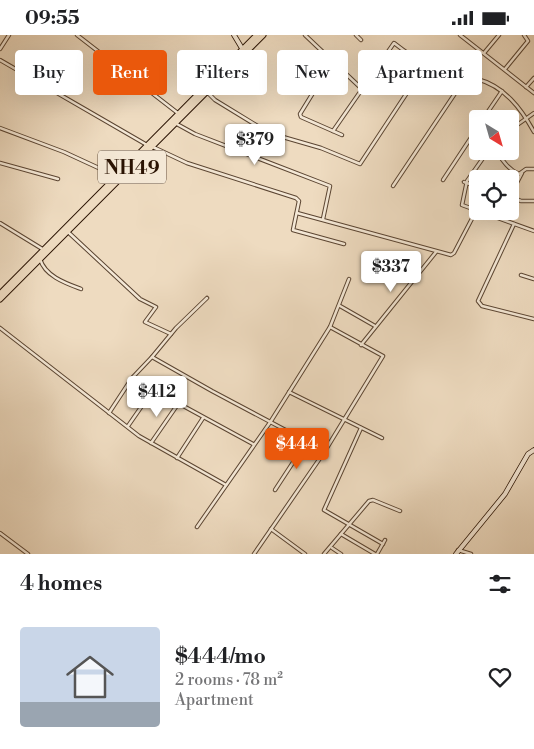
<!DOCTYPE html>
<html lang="en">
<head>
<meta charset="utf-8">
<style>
  body { margin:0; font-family:"Libre Bodoni",serif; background:#f6f6f6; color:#202124; height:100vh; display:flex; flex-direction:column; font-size:19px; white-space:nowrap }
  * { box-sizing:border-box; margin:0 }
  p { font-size:16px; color:#757577 }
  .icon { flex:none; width:28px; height:28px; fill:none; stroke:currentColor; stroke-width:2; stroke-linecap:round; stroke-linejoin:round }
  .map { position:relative; height:519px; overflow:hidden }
  .drawer { display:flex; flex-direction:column; background:#fff; flex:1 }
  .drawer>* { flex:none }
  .top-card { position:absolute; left:15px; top:15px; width:505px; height:45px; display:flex; gap:10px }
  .needle { width:32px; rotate:143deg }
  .tools { position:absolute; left:469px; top:75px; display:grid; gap:10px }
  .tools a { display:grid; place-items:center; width:50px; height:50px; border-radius:5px; background:#fff; box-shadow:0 5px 20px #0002; font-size:25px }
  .price { position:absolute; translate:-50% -42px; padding:0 11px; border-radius:5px; background:#fff; color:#222; font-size:16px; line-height:32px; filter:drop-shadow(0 1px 2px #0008) }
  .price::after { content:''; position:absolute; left:50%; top:30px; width:15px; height:11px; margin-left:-8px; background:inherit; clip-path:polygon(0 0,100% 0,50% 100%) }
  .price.current { background:#ea580c; color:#fff }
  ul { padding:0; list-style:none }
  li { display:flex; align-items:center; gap:15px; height:125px; padding:0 20px }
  li span { display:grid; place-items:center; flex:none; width:140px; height:100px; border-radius:5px; color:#555 }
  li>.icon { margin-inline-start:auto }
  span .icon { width:60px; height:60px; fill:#fffc; stroke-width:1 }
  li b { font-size:21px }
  h2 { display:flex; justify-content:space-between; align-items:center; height:60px; padding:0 20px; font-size:21px }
  .tag { padding:0 18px; border-radius:5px; background:#fff; box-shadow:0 5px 20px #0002; font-size:18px; line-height:45px }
  .tag.current { background:#ea580c; color:#fff }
  .status { display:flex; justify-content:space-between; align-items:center; height:35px; padding:0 25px; background:#fff; direction:ltr }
  .status svg { height:14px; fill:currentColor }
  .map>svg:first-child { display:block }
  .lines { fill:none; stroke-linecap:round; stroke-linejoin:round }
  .street-casing { stroke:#5b4532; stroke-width:4.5 }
  .secondary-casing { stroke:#2a1303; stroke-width:5.5 }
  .highway-casing { stroke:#2a1303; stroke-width:7 }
  .street { stroke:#f4e8d6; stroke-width:2.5 }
  .secondary { stroke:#f4e8d6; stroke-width:4 }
  .highway { stroke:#eedbc0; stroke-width:5 }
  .labels { text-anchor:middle; stroke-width:4; stroke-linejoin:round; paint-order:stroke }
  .shield { fill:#f4e8d6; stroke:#675342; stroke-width:1 }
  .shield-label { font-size:19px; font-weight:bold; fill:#2a1303 }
</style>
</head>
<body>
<div class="status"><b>09:55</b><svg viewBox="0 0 49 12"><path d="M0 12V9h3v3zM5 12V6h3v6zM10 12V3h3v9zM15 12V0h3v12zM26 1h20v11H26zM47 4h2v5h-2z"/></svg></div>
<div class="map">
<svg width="534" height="519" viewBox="0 0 534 519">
  <rect width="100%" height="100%" fill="#eedbc0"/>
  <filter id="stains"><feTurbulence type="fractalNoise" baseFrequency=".004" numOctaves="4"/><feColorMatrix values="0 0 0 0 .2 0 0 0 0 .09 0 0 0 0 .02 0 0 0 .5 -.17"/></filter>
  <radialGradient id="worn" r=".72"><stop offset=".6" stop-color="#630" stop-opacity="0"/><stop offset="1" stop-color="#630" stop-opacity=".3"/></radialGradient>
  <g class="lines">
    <g class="street-casing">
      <g id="street">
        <path d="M77,0l102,79"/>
        <path d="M305,0l57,54"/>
        <path d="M356,0l5,5"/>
        <path d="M460,0l74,58"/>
        <path d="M0,14l9,-14"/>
        <path d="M484,18l15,-18"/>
        <path d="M0,25l147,85"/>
        <path d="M332,27l-32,52 1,3 41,18"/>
        <path d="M505,34l23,-28 -4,-6"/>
        <path d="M526,52l8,-9"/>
        <path d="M207,57l8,8 54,33 52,15 39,16 66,-100"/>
        <path d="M483,84l19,-28"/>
        <path d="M175,88l20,11 135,52 -7,33"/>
        <path d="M0,93l64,24 52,24"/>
        <path d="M510,95l24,-17"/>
        <path d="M333,96l61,-88c19,15 43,30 68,36 5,1 10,-1 15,0 27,7 44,29 57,53"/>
        <path d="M153,112l34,16 109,35 3,3 -6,29 51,14"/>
        <path d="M488,116l-21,30 -5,24 72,26"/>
        <path d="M496,116c7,10 12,18 23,23l7,-5h8"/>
        <path d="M0,128l58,16"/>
        <path d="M443,145l35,-53"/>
        <path d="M464,147l14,5"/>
        <path d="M393,151l71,-106"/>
        <path d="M510,161l12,-23"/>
        <path d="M510,161l11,5h13"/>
        <path d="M297,178l154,42 3,-2 22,-42"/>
        <path d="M0,188l44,27"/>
        <path d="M514,189l-36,77 4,5 52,13"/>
        <path d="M68,197l72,67 16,8 -11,15 26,12"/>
        <path d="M40,224c5,17 25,24 41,30"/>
        <path d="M521,240l13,4"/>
        <path d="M207,263l-31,30 -24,29 60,34 113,60"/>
        <path d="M340,271l35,20"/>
        <path d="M0,293l139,108 87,49"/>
        <path d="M361,310l75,-93"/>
        <path d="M132,343l121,66"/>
        <path d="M289,357l93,46"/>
        <path d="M109,378l23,-35 20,-21"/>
        <path d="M128,391l25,-36"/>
        <path d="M361,393l-37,82 59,34"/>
        <path d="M151,408l27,-39"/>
        <path d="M177,423l26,-40"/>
        <path d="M275,455l32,-49"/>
        <path d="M197,492l74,-106 59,-94 19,-48"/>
        <path d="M271,494l34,25"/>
        <path d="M0,498l28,21"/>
        <path d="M341,499l34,20"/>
        <path d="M332,513l9,6"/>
        <path d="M458,515l13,4"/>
        <path d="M254,519l71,-103 58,-95 -53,-29"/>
        <path d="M324,519l45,-53 4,-1 27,11"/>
        <path d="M377,519l8,-14"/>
      </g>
    </g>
    <g class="secondary-casing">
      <g id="secondary">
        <path d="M234,0l9,15"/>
        <path d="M456,519l49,-60 23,-40 6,-4"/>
      </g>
    </g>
    <g class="highway-casing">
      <g id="highway">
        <path d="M0,259l257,-259"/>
        <path d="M0,264l263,-264"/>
      </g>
    </g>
    <use href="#street" class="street"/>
    <use href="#secondary" class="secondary"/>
    <use href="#highway" class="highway"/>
  </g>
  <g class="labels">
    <rect class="shield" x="98" y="115.5" width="68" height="33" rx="4"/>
    <g class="shield-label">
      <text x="132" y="139">NH49</text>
    </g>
  </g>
  <rect width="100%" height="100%" filter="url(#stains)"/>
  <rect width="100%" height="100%" fill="url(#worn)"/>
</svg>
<div class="tools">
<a><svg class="needle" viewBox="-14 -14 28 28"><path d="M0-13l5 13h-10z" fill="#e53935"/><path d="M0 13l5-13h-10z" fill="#757577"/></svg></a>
<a><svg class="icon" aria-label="locate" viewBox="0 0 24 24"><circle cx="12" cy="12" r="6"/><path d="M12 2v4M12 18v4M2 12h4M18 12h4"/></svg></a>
</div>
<b class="price" style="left:255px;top:131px">$379</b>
<b class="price" style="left:391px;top:258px">$337</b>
<b class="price" style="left:157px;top:383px">$412</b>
<b class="price current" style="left:297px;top:435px">$444</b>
<div class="top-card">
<a class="tag">Buy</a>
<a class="tag current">Rent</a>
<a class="tag">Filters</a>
<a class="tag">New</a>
<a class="tag">Apartment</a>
</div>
</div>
<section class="drawer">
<h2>4 homes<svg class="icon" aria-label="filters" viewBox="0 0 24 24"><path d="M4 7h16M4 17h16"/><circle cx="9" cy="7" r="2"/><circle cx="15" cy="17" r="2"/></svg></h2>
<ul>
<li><span style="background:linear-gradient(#c9d6e8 75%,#9aa5b1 0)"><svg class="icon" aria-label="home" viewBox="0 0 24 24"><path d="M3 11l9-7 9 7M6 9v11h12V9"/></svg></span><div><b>$444/mo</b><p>2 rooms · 78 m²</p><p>Apartment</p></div><svg class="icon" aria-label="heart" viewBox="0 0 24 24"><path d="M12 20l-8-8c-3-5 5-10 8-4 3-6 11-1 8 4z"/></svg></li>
</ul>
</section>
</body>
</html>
